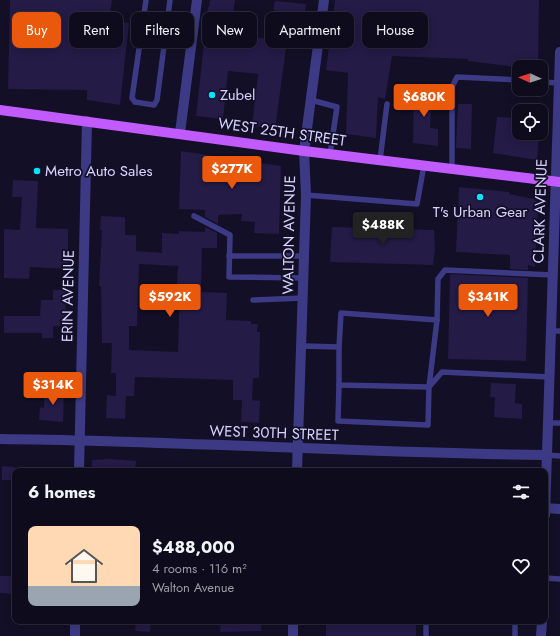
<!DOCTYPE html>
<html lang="en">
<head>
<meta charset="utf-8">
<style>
  body { margin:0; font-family:Jost,sans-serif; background:#1c1929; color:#f1f3f6; height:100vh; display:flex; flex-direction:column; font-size:15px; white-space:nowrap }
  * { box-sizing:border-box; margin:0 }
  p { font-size:13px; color:#9b9ba3 }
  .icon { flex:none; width:22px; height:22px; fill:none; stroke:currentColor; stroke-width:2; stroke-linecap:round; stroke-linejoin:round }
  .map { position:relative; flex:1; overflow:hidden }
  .drawer { position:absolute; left:12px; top:468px; width:536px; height:156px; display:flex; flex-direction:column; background:#0e0b1c; border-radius:8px; box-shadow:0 2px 10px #0003,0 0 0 1px #2e2b3b }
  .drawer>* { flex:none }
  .guide { position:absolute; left:12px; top:12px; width:536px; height:36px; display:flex; gap:8px }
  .needle { width:26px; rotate:273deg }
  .buttons { position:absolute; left:512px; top:60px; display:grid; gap:8px }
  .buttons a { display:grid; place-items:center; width:36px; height:36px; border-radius:8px; background:#0e0b1c; box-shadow:0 2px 10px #0003,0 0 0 1px #2e2b3b; font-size:20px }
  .price { position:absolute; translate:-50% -34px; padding:0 9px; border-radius:4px; background:#ea580c; color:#fff; font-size:13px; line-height:26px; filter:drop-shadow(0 1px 2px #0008) }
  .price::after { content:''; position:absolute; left:50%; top:24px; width:12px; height:9px; margin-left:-6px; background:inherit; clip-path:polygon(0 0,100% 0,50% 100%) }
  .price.active { background:#222; color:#fff }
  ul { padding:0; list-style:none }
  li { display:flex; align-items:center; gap:12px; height:100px; padding:0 16px }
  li+li { border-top:1px solid #2e2b3b }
  li span { display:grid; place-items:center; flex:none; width:112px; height:80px; border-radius:8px; color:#555 }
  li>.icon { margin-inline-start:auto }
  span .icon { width:48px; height:48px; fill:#fffc; stroke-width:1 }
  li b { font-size:17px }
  h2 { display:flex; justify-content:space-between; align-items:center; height:48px; padding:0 16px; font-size:17px }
  .chip { padding:0 14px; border-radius:8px; background:#0e0b1c; box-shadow:0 2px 10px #0003,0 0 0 1px #2e2b3b; font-size:14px; line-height:36px }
  .chip.active { background:#ea580c; color:#fff }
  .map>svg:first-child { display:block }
  .building { fill:#241b47; fill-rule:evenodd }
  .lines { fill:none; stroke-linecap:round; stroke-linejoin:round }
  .service { stroke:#3d3a85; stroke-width:5.5 }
  .minor { stroke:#3d3a85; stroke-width:10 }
  .tertiary { stroke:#3d3a85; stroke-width:10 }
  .primary { stroke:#c25bff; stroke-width:10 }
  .poi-dot { fill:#00e5ff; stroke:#130f26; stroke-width:1.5 }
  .labels { text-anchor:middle; stroke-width:3.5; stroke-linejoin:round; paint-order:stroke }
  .poi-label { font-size:15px; fill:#d9d4ff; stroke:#130f26; text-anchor:start }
  .street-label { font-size:15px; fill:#d9d4ff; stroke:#130f26 }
</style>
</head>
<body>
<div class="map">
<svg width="560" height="636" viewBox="0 0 560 636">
  <rect width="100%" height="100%" fill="#130f26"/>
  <g class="building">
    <path d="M10,0h102l-3,20 20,3 -9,82 -33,-5v-10l-79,-1z"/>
    <path d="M210,0h25l-5,35 57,6 -12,88 -23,-3 6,-52 -30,-3 -5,48 -27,-3 12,-109h1z"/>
    <path d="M335,0h204l-1,67h-22l-48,-6v-2l-76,-3 -7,43 -7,-2 -2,41 -30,-4 2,-61 -22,-3z"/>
    <path d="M275,1l31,3 -3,21h7l-2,13 -30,-4 3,-18h-4l1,-5 -5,-1z"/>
    <path d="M414,86l18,1 -2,41 8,1v17l-25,-3z"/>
    <path d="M458,104h14l-1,45 -15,-1z"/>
    <path d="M497,117l22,1v15h20l-2,27 -44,-7z"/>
    <path d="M181,151l100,15 -2,68 -25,-1 1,-11 -14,-1 1,-7 -24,1v9l-13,-7v-7l-26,-1z"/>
    <path d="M13,180l25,1 -2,47 32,1v40l-38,-2 -1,12 -25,-1v-49l16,1 2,-33h-10z"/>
    <path d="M459,187l50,5v2l25,5 4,4 -3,64 -7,-2v5l-18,-1v-14l-54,-3z"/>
    <path d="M101,216l24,1v18h11v16l26,2v-20l17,1v-3l26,1v-5l12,6v15h-15l-1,44 26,1 -1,27 25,1v3h7l-1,8h3l-1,46h-6l-1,22 8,1 -1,22 -18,-1 1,-22h-9v-20l-58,-2 -40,-1 -1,19h-8l-1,23 -19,-1 1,-23 9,1v-23h-5l1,-30h-10l-1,-57h-2l3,-56h-2zM139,264l39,2 -1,18h3l-2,68 -49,-2v-24h8z"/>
    <path d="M332,227l102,3 1,19 -2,16 -103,-3z"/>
    <path d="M450,274l78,4 -2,83 -78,-2z"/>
    <path d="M53,290h13l-1,36h-12v12h-11v-5h-38v-17h36l1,-16h12z"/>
    <path d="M491,383l25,1 -1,19 7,1v15l-28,-2 1,-20h-5z"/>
    <path d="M45,388l19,1 -1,33 -24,-2 1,-13 4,1z"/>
    <path d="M112,459l24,2 -1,10h-43v-11z"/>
    <path d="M2,466l13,1v13h-13z"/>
    <path d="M0,576h15v18l-15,-1z"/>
    <path d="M136,621h15l-1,11 -15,-1z"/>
    <path d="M221,621h41l-1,10 -41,1z"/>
    <rect x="326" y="621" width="90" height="15"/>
  </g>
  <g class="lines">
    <g class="service">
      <path d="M146,0l-14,98 3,4 19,3 3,-5 13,-100"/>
      <path d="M541,82l19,1"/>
      <path d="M311,100l26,7 -7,47"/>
      <path d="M380,160l7,-56"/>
      <path d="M452,169v-82l5,-10 62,3"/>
      <path d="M306,195l111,9 7,-39"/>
      <path d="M194,216l36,19 -1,42 74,1"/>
      <path d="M229,256h75"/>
      <path d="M253,300l50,-2"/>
      <path d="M437,320l1,-41 7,-9 108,5"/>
      <path d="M551,331h9"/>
      <path d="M302,346l37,1v38l90,2 13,-15 107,5"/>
      <path d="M339,385l-1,36 90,4 1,-38 8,-67 -96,-7 -2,34"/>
      <path d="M548,423h12"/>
      <path d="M547,455l13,1"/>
      <path d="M545,578l15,1"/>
      <path d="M426,636v-15"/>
      <path d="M515,636v-15"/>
    </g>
    <g class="minor">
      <path d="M180,133l17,-133"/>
      <path d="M0,439c182,2 365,14 547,16"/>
      <path d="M79,471l8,-350"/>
      <path d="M297,471l9,-276 -2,-44 20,-151"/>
      <path d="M545,508l15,1"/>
      <path d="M75,636v-15"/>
      <path d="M293,636v-15"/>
    </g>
    <g class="tertiary">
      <path d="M545,515l15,-463"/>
      <path d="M541,636l1,-15"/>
    </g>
    <path class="primary" d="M0,110l304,41 256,31"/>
  </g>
  <g class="poi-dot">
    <circle cx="212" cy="95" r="4"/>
    <circle cx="37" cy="171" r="4"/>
    <circle cx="480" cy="197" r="4"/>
  </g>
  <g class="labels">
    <g class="poi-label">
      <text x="220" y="100">Zubel</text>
      <text x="45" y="176">Metro Auto Sales</text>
      <text x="480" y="217" text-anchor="middle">T's Urban Gear</text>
    </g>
    <g class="street-label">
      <text transform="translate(282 132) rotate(8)" y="5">WEST 25TH STREET</text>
      <text transform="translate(540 211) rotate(-88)" y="5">CLARK AVENUE</text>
      <text transform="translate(289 235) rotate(-89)" y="5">WALTON AVENUE</text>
      <text transform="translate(68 296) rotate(-89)" y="5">ERIN AVENUE</text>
      <text transform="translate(274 433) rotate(2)" y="5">WEST 30TH STREET</text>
    </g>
  </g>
</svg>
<div class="buttons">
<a><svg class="needle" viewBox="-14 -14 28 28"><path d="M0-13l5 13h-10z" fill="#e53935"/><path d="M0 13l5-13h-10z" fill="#9b9ba3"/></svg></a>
<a><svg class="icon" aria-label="locate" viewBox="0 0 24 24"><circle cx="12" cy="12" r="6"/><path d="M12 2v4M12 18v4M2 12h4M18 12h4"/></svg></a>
</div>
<b class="price" style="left:424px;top:118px">$680K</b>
<b class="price" style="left:232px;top:190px">$277K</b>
<b class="price active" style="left:383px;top:246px">$488K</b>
<b class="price" style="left:170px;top:318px">$592K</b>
<b class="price" style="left:488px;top:318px">$341K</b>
<b class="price" style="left:53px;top:406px">$314K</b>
<div class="guide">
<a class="chip active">Buy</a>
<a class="chip">Rent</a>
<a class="chip">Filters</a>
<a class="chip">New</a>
<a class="chip">Apartment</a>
<a class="chip">House</a>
</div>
<section class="drawer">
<h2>6 homes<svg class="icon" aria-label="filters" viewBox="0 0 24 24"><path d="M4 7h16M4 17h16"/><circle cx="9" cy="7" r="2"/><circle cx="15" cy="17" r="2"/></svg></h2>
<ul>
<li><span style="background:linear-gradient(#ffd9b3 75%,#9aa5b1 0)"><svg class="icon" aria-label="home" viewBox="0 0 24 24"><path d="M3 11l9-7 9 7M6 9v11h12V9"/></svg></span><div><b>$488,000</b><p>4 rooms · 116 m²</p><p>Walton Avenue</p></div><svg class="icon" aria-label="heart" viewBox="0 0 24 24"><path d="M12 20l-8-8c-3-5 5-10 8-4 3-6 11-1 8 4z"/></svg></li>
</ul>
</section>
</div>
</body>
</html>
